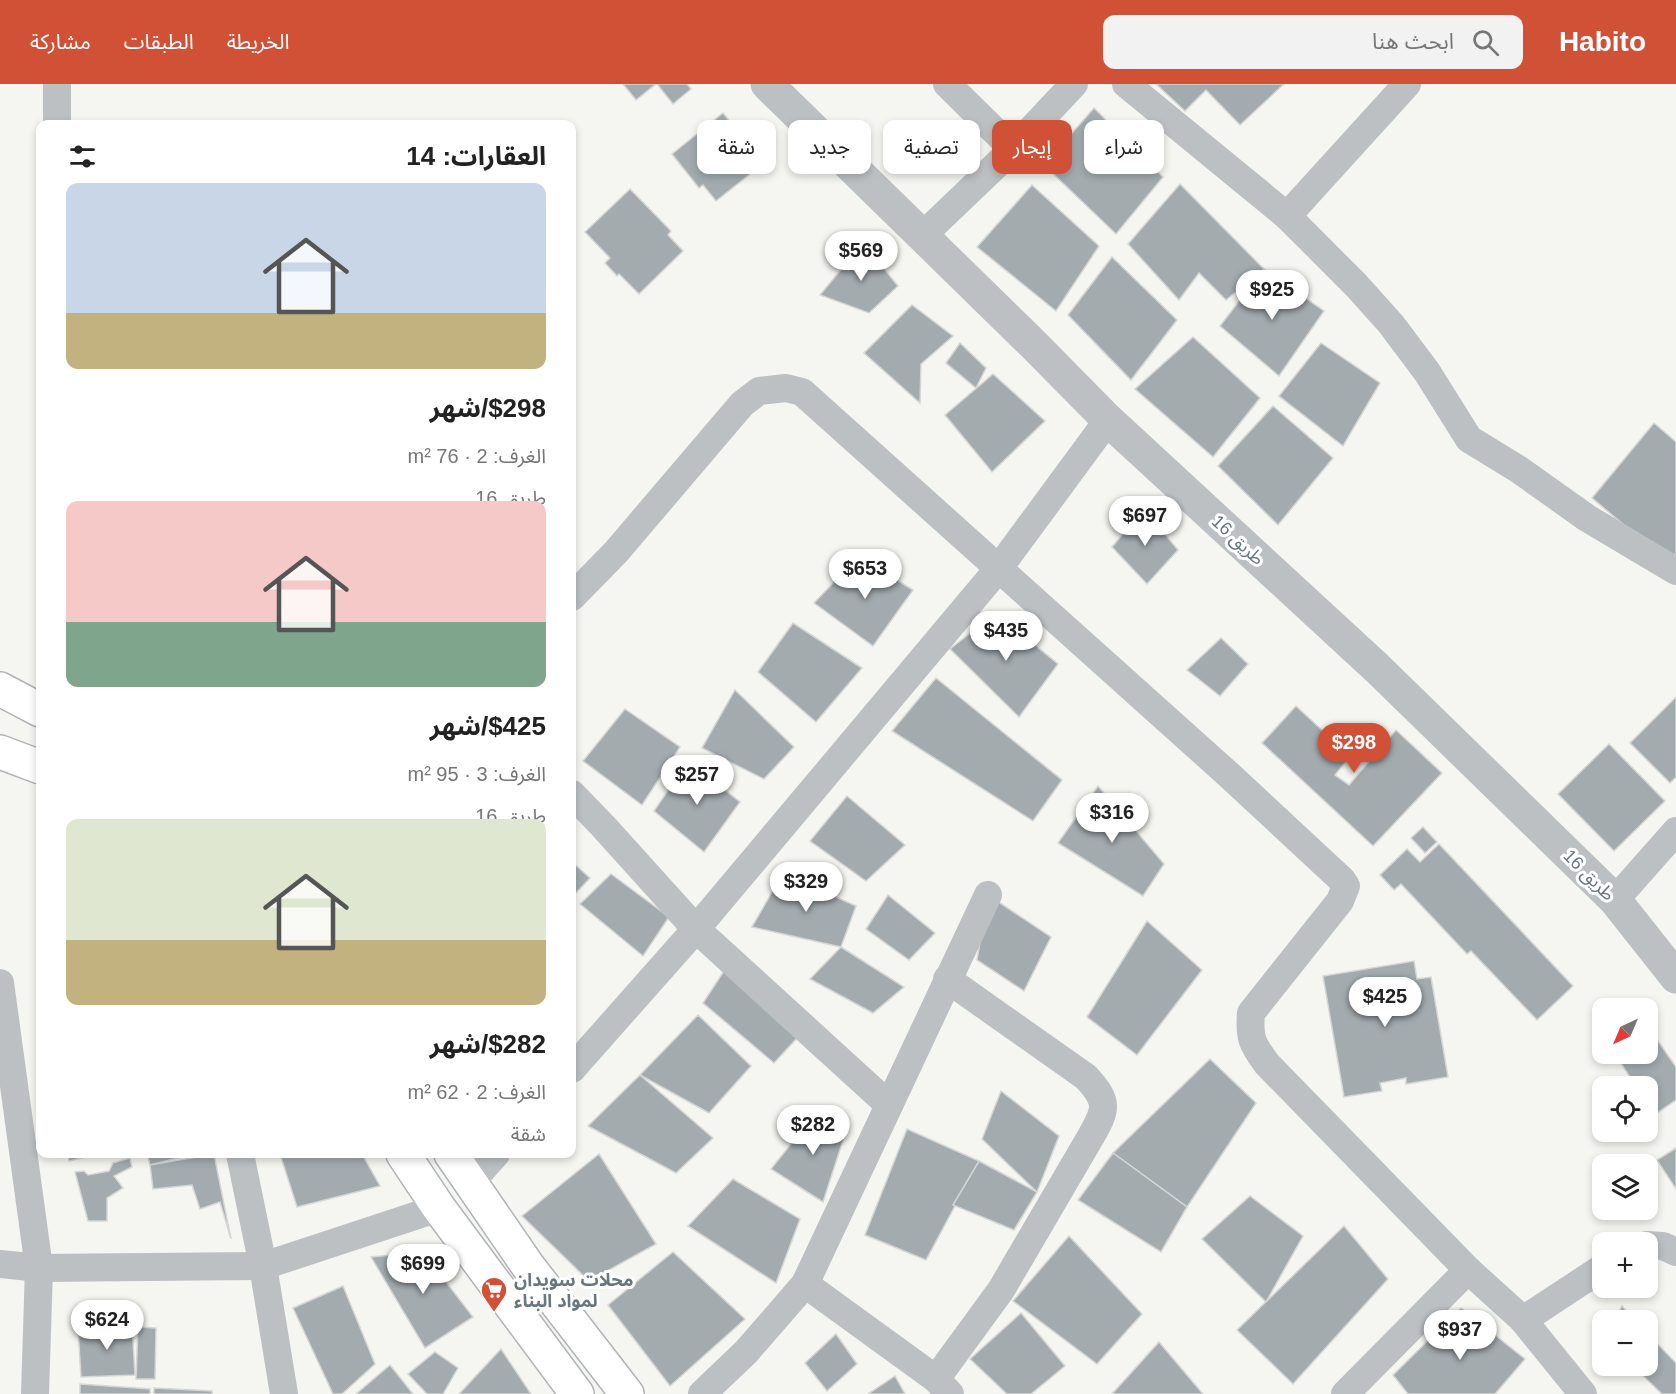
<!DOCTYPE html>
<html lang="ar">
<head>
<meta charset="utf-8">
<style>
  body { margin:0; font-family:Arial,"Noto Sans Arabic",sans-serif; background:#f2f2f2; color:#222; direction:rtl; height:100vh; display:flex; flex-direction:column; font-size:22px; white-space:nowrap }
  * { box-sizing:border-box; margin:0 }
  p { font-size:20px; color:#767676 }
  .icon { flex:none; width:33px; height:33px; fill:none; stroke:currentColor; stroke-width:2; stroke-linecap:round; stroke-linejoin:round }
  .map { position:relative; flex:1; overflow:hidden; direction:ltr }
  .panel { position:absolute; left:36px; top:36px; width:540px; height:1038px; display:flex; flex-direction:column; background:#fff; border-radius:12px; box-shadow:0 3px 9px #0003; direction:rtl }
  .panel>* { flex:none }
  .banner { position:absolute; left:594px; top:36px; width:570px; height:54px; direction:rtl; display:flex; gap:12px }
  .needle { width:39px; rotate:224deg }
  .controls { position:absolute; left:1592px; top:914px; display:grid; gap:12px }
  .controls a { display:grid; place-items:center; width:66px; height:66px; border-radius:12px; background:#fff; box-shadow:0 3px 9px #0003; font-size:30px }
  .price { position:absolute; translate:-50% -51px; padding:0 14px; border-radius:21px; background:#fff; color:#222; font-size:20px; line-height:39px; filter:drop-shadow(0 2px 3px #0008) }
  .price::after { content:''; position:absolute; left:50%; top:36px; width:18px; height:14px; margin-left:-9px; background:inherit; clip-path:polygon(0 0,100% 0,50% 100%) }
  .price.current { background:#d15136; color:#fff }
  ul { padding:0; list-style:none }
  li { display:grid; align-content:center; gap:12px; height:318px; padding:0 30px }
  li span { display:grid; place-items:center; height:186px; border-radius:12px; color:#555 }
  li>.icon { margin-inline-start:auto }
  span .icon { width:108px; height:108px; fill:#fffc; stroke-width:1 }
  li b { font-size:26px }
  h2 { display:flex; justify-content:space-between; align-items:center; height:72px; padding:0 30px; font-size:26px }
  .tag { padding:0 21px; border-radius:12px; background:#fff; box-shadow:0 3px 9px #0003; font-size:21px; line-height:54px }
  .tag.current { background:#d15136; color:#fff }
  header { display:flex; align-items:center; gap:36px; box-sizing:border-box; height:84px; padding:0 30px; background:#d15136; color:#fff }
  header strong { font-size:28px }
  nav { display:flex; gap:33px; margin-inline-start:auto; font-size:21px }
  .search { width:420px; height:54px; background:#f2f2f2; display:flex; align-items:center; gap:15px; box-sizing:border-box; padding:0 21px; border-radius:12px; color:#767676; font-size:22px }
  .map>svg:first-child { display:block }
  .building { fill:#a3abaf; stroke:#d6d6d4; stroke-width:1.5 }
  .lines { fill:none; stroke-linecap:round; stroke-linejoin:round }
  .primary-casing { stroke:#b0b4b7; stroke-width:36 }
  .minor { stroke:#bcc0c3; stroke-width:28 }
  .tertiary { stroke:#bcc0c3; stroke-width:33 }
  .primary { stroke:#fff; stroke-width:33 }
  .labels { text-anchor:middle; stroke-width:6; stroke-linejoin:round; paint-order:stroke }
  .street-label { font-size:18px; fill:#67767f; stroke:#fff }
  .poi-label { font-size:18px; font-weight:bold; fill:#67767f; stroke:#fff; text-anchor:start }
</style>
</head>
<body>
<header>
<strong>Habito</strong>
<div class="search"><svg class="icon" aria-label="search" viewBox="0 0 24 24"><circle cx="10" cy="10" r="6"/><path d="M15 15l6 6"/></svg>ابحث هنا</div>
<nav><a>الخريطة</a><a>الطبقات</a><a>مشاركة</a></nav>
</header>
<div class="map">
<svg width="1676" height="1310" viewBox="0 0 1676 1310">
  <rect width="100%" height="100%" fill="#f5f5f1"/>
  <g class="building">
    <path d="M623,0h33l-20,16z"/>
    <path d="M657,0h30l4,5 -18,15z"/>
    <path d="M1156,0h128l-44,41 -34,-35 -21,21z"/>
    <path d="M1094,24l69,69 -47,57 -72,-69z"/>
    <path d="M723,29l41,50 -48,38 -13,-16 -4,3 -27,-34z"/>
    <path d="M1180,100l84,85 -38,31 -27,-27 -20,27 -51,-56z"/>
    <path d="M1032,101l67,61 -43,65 -79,-64z"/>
    <path d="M630,105l41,42 -3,4 15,16 -44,43 -20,-20 -2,2 -12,-13 5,-5 -25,-26z"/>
    <path d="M863,159l35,43 -29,27 -49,-18z"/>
    <path d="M1112,173l65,63 -46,60 -63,-65z"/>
    <path d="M1264,185l60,42 -45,65 -59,-50z"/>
    <path d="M912,221l41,31 -32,28 -1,39 -56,-50z"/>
    <path d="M1193,253l67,61 -47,59 -78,-68z"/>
    <path d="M960,259l26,25 -10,20 -30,-25z"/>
    <path d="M1321,259l59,40 -37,63 -64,-50z"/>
    <path d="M993,290l52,47 -53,51 -47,-57z"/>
    <path d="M1273,322l60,52 -55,67 -60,-59z"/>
    <path d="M1654,339l22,19v113l-7,8 -77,-65z"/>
    <path d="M1144,425l34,41 -31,34 -35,-37z"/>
    <path d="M859,472l54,34 -40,56 -59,-43z"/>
    <path d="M996,529l62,51 -39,53 -69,-68z"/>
    <path d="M793,539l69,45 -46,54 -58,-50z"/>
    <path d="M1221,554l27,26 -28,32 -33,-26z"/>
    <path d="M936,594l126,102 -29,41 -141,-90z"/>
    <path d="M735,606l59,57 -30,32 -62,-31z"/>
    <path d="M1676,613v80l-6,6 -40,-40z"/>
    <path d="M1296,622l54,50 -15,19 14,10 47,-55 46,43 -69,73 -111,-103z"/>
    <path d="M625,625l55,38 -38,58 -59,-44z"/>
    <path d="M1609,660l56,57 -51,50 -56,-57z"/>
    <path d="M688,677l52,41 -36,50 -50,-41z"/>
    <path d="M1098,702l66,78 -21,32 -85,-53z"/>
    <path d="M847,712l58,49 -39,36 -56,-40z"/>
    <path d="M1423,743l14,15 -12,11 -14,-15z"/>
    <path d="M1439,760l134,142 -36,34 -66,-69 -4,3 -66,-70 -7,6 -14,-15 27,-26 13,13z"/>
    <path d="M572,778l18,16 -18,19z"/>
    <path d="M783,789l73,33 -15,41 -89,-20z"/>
    <path d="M611,790l58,43 -26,39 -63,-52z"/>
    <path d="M888,811l47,38 -26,27 -43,-31z"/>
    <path d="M988,811l63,42 -27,54 -47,-31z"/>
    <path d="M1147,837l55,49 -65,85 -50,-38z"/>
    <path d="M841,863l63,40 -31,26 -63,-34z"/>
    <path d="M1414,877l3,18 14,-2 17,100 -42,7v-6l-26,5 2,8 -38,6 -21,-121z"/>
    <path d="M724,887l74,66 -24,26 -71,-60z"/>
    <path d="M698,931l53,51 -42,47 -69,-38z"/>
    <path d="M1656,954l20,29v33l-28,19 -1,-33h-11l-16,-24 14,-9h13v-9z"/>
    <path d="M1210,975l46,44 -69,104 -74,-54z"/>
    <path d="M640,991l73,63 -37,35 -88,-47z"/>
    <path d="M1001,1007l58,45 -22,56 -55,-53z"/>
    <path d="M818,1026l28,21 -23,71 -52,-33z"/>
    <path d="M907,1045l72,32 -53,99 -61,-25z"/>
    <path d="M1676,1064v41l-19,-29z"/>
    <path d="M1113,1069l74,54 -26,45 -83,-52z"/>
    <path d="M68,1070h30l-29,7z"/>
    <path d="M147,1070h47l-44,11z"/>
    <path d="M214,1070l17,85 -11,-37 -20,7 -8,-24 -39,4 -3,-24z"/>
    <path d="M280,1070h82l18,32 -83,21z"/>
    <path d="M599,1070l57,90 -67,37 -67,-65z"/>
    <path d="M130,1074l2,9 -18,9 9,12 -16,10v23h-19l-13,-49 9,-1 4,4 21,-4 4,-8z"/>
    <path d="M979,1077l58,31 -23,38 -61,-25z"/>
    <path d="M733,1095l67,40 -24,64 -88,-57z"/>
    <path d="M1250,1112l53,40 -37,66 -64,-63z"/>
    <path d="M1344,1142l44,53 -95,105 -56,-54z"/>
    <path d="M1069,1152l73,78 -45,50 -84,-63z"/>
    <path d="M423,1168l50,65 -48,31 -54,-91z"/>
    <path d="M673,1168l72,67 -75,67 -62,-81z"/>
    <path d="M343,1202l32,78 -33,30h-9l-40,-86z"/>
    <path d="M1622,1222l13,14h-21z"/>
    <path d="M1461,1224l64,51 -30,35h-87l-15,-19z"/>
    <path d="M1021,1229l44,53 -34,28h-24l-37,-35z"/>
    <path d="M132,1241l3,50 -54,2 -3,-49z"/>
    <path d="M138,1243l18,1 -1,51h-19z"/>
    <path d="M1647,1249l29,30v31h-14l-30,-29h15z"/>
    <path d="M836,1250l21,30 -30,27 -22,-28z"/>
    <path d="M1159,1258l44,52h-91z"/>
    <path d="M501,1265l30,45h-72z"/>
    <path d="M435,1268l23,16 -15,26h-16l-19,-20z"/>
    <path d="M390,1281l23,29h-57z"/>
    <path d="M895,1292l10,18h-37z"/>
    <path d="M80,1300l70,5v5h-70z"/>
    <path d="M154,1304l58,3v3h-58z"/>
  </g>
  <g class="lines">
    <g class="primary-casing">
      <g id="primary">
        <path d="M0,605l40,21"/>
        <path d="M0,668l40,15"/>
        <path d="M403,1070l36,54 138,186"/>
        <path d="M451,1070l77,112 99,128"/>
      </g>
    </g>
    <g class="minor">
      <path d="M57,0v40"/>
      <path d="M947,0l66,65"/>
      <path d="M1126,0l161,132 69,69 35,39 36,48 42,67 49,30 69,49 89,53"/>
      <path d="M1287,132l120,-132"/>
      <path d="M922,152l91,-87 61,-65"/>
      <path d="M572,513l44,-45 126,-148 17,-13 27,-3 16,4 427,383 113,105 4,6 -6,15 -89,112c-2,25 1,31 16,51l201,206 55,50 60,74"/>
      <path d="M572,710l31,32 93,103 193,176"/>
      <path d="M1615,816l61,-69"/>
      <path d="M0,899l39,285 -4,126"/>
      <path d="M572,985l124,-140 303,-361 109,-148"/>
      <path d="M240,1070l23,112 21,128"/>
      <path d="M471,1098l25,-28"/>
      <path d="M1647,1161l16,1 13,6"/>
      <path d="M0,1180l39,4 224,-2 176,-58"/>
      <path d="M805,1200l131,95 14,15"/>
      <path d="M1523,1236l79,-52"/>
      <path d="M936,1295l65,-89 89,-152c17,-29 19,-36 -4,-61l-139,-98"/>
      <path d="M702,1310l44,-42 59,-68 183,-389"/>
      <path d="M1345,1310l123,-124"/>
    </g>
    <path class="tertiary" d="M767,0l267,261 74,75 269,248 238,232 61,77"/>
    <use href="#primary" class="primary"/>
  </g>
  <defs>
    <g id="supermarket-pin" transform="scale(1.35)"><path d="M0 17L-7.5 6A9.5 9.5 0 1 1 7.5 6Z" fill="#d15136" stroke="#fff"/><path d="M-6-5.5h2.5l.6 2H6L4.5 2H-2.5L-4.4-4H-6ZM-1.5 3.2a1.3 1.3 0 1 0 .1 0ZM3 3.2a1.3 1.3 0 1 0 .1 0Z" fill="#fff"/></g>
  </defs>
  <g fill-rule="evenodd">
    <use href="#supermarket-pin" x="494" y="1206"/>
  </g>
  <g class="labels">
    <g class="street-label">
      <text transform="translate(1238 456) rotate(43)" y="6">طريق 16</text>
      <text transform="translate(1589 791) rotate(45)" y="6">طريق 16</text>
    </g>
    <g class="poi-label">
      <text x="514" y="1202">محلات سويدان<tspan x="514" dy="21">لمواد البناء</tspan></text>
    </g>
  </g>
</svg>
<div class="controls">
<a><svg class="needle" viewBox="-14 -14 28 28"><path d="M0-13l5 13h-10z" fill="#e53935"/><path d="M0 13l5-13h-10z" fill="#767676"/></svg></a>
<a><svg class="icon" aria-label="locate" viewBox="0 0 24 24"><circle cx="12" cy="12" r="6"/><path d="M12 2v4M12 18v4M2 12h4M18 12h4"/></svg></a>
<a><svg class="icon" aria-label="layers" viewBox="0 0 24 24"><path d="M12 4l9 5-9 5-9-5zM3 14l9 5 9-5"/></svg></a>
<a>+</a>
<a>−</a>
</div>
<b class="price" style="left:861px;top:198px">$569</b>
<b class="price" style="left:1272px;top:237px">$925</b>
<b class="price" style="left:1145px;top:463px">$697</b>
<b class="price" style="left:865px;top:516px">$653</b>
<b class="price" style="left:1006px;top:578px">$435</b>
<b class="price current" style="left:1354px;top:690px">$298</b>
<b class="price" style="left:697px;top:722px">$257</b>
<b class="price" style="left:1112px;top:760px">$316</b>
<b class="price" style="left:806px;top:829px">$329</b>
<b class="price" style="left:1385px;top:944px">$425</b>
<b class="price" style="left:813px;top:1072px">$282</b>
<b class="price" style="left:423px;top:1211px">$699</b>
<b class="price" style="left:107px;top:1267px">$624</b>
<b class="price" style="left:1460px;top:1277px">$937</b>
<div class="banner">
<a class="tag">شراء</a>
<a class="tag current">إيجار</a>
<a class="tag">تصفية</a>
<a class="tag">جديد</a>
<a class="tag">شقة</a>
</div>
<section class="panel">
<h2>العقارات: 14<svg class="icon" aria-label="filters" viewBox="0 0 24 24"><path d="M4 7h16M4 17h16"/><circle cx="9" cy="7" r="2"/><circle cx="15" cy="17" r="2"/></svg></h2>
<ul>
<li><span style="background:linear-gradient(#c9d6e8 70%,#c2b280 0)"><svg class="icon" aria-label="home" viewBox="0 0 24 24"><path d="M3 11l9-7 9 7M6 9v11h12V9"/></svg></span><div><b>$298/شهر</b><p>الغرف: 2 · 76 m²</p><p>طريق 16</p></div></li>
<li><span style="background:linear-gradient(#f6c9c9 65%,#7fa58c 0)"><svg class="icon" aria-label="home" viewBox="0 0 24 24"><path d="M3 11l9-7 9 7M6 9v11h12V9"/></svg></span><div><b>$425/شهر</b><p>الغرف: 3 · 95 m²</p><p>طريق 16</p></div></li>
<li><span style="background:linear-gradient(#dfe7d0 65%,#c2b280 0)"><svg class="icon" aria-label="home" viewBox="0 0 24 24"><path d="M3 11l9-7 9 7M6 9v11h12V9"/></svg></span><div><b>$282/شهر</b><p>الغرف: 2 · 62 m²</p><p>شقة</p></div></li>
</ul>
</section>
</div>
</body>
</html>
